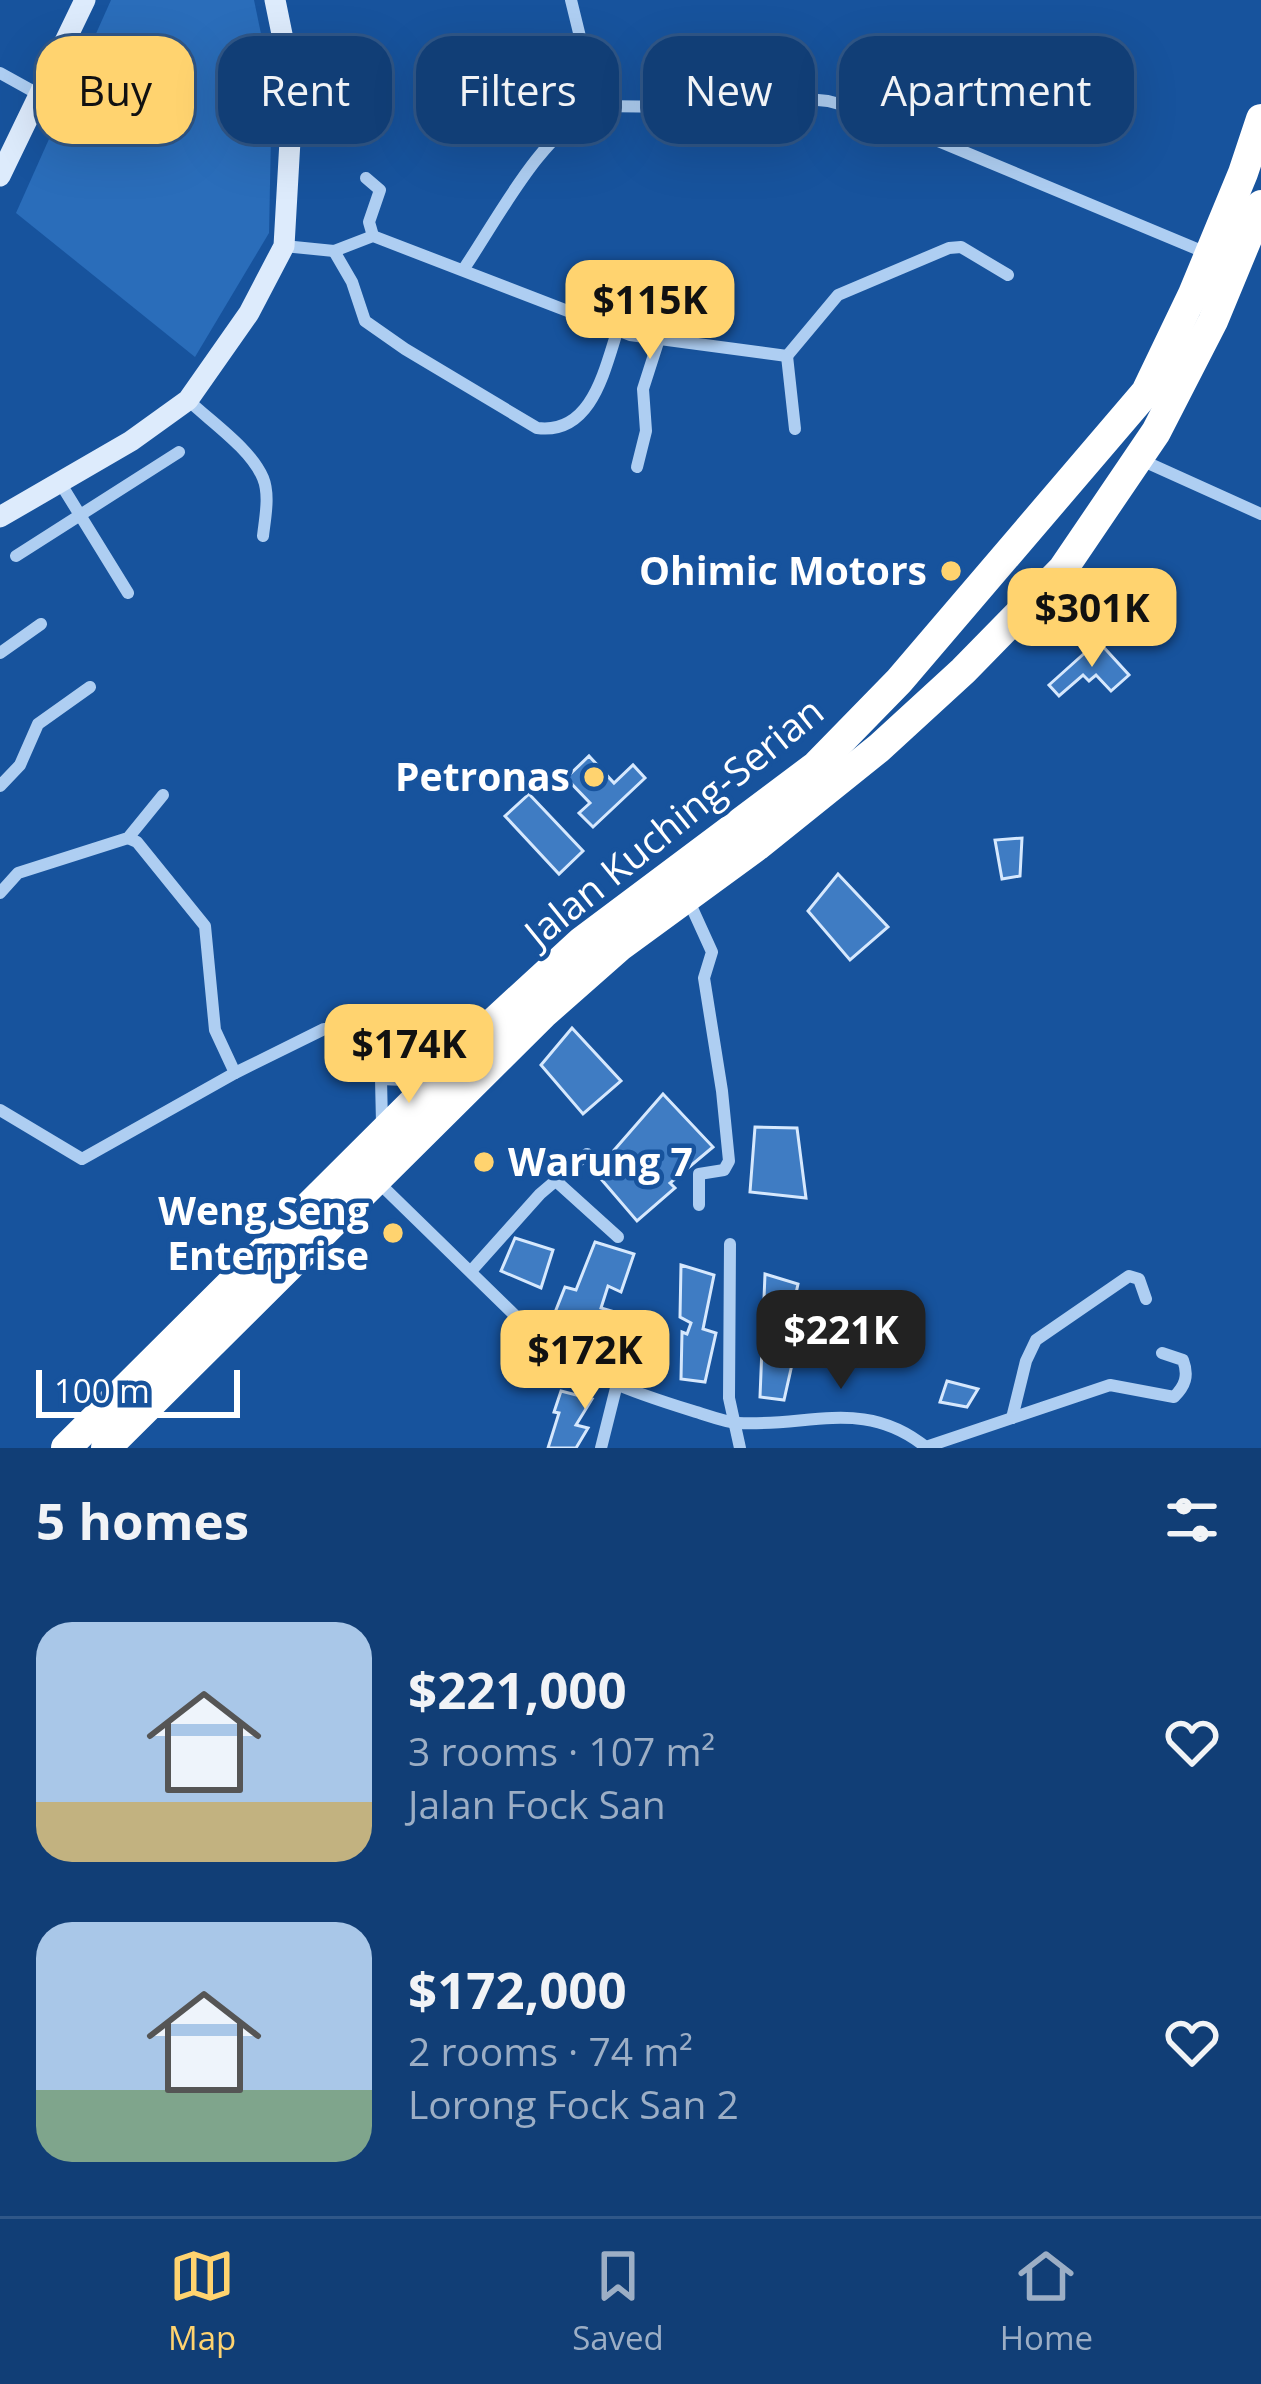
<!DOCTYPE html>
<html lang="en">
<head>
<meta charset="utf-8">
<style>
  body { margin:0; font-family:"Open Sans",sans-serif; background:#1e497e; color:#f1f3f6; height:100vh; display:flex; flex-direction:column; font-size:45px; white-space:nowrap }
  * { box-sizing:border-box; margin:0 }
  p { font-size:39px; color:#9caec5 }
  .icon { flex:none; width:66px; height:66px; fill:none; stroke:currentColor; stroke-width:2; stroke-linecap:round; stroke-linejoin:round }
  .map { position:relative; height:1448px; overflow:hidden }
  .panel { display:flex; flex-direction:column; background:#113e76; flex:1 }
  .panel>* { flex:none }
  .hud { position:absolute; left:36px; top:36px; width:1191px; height:108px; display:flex; gap:24px }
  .scale { position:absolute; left:36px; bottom:30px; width:204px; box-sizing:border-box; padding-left:12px; border:6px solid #fff; border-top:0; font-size:33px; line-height:42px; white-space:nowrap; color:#fff; -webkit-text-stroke:9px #17539d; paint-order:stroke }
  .price { position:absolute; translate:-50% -102px; padding:0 27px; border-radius:24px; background:#ffd36f; color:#111; font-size:39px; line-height:78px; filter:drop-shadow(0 3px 6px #0008) }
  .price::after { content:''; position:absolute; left:50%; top:72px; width:36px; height:27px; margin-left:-18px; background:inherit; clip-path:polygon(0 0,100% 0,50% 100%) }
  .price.current { background:#222; color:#fff }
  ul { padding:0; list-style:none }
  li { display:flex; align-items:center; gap:36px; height:300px; padding:0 36px }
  li span { display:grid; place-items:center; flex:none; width:336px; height:240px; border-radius:36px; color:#555 }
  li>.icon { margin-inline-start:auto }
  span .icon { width:144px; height:144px; fill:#fffc; stroke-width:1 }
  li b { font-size:51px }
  h2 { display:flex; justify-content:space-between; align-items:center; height:144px; padding:0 36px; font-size:51px }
  .pill { padding:0 42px; border-radius:36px; background:#113e76; box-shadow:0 12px 48px #0002,0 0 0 3px #305788; font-size:42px; line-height:108px }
  .pill.current { background:#ffd36f; color:#111 }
  .menu { display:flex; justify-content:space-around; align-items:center; height:168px; border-top:3px solid #305788; background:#113e76; font-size:33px; color:#9caec5 }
  .menu a { display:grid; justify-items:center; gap:6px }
  .menu .current { color:#ffd36f }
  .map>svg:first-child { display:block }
  .green { fill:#2a6dba }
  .building { fill:#3f7cc3; stroke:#d6e8fd; stroke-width:3 }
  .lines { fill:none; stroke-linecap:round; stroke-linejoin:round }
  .street { stroke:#aecef2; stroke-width:12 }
  .secondary { stroke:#ddebfc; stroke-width:21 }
  .highway { stroke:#fff; stroke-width:30 }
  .poi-dot { fill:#ffd36f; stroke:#17539d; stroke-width:4.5 }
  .labels { text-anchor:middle; stroke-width:9; stroke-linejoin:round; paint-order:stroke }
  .poi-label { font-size:39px; font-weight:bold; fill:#fff; stroke:#17539d; text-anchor:end }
  .street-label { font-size:39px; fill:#fff; stroke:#17539d }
</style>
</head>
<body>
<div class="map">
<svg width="1261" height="1448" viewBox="0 0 1261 1448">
  <rect width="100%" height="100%" fill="#17539d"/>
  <path class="green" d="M111,0h143l18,87 -3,146 -74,124 -179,-144z"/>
  <g class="building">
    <path d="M1098,641l31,34 -18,16 -15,-16 -7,6 -6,-6 -24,21 -10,-11z"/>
    <path d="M589,756l25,27 19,-18 12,13 -52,49 -14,-14 11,-10 -24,-25z"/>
    <path d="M529,794l54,57 -24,23 -54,-58z"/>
    <path d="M1022,838l-2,38 -18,3 -7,-39z"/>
    <path d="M838,874l50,53 -38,33 -42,-49z"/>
    <path d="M572,1028l49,53 -38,33 -42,-49z"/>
    <path d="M663,1094l50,53 -43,36 5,5 -38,33 -42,-49z"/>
    <path d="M755,1127l42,1 9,70 -56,-6z"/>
    <path d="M515,1238l38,12 -12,38 -40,-17z"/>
    <path d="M595,1242l39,12 -13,38 -13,-6 -7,22 55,16 -13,39 -91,-43 13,-33 11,3z"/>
    <path d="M681,1265l33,10 -11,54 13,4 -11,49 -24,-3 1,-47 5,2 4,-11 -11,-6z"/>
    <path d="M765,1274l33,10 -14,64 11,3 -11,49 -24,-3z"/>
    <path d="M947,1381l31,8 -11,18 -27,-5z"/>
    <path d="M561,1391l31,8 -16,26 12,3 -12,20h-28l11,-35 -5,-1z"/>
  </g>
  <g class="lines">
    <g class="street">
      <path d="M0,73l38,21"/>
      <path d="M506,100c3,25 25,30 45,42"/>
      <path d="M597,106l83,1 77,-13 71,7 38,10 343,143"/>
      <path d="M366,178l14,12 -11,32 4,14"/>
      <path d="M284,246l50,5 39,-15 257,99 157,21 51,-61 111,-47 12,-1 47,28"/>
      <path d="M334,251l18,31 13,39 40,28 132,79c54,7 67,-56 80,-96"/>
      <path d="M463,270c36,-53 77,-136 134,-164l-26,-106"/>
      <path d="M787,356l8,73"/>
      <path d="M188,400c23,22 62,48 75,78 7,17 2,40 0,58"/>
      <path d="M1139,459l122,55"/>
      <path d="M637,467l9,-36 -3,-42 16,-50"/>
      <path d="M59,481l69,112"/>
      <path d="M16,556l163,-104"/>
      <path d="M0,653l41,-29"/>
      <path d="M0,786l20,-21 18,-41 52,-37"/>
      <path d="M128,838l9,4 68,84 10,104 20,43"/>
      <path d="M0,893l18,-20 110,-35 35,-43"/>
      <path d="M687,897l25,55 -8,26 18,113 7,70 -5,9 -25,4v31"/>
      <path d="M381,1079l46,2"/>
      <path d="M0,1110l82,49 153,-86 89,-44 11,1 46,49 1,44"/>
      <path d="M377,1181l157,153c54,43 94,57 159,77 14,4 31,11 45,12 72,4 127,-26 189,25"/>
      <path d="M556,1181l62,56"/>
      <path d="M730,1244l-1,154 11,50"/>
      <path d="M472,1270l68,-76 47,-40"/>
      <path d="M1012,1418l14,-57 10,-21 93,-64 10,3 7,20"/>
      <path d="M926,1447l184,-62 64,12c11,-11 15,-21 9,-37l-21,-7"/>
      <path d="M601,1448l15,-60"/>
    </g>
    <g class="secondary">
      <path d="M0,176l85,-176"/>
      <path d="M0,517l131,-76 57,-41 61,-87 35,-67 9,-158 -18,-88"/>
    </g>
    <g class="highway">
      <path d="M66,1448l429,-427 86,-79 235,-176 83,-85 247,-289 47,-98 50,-121 18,-54"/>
      <path d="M106,1448l437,-434 76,-67 138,-101 122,-98 84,-77 100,-102 93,-137 57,-111 48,-116"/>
    </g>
  </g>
  <g class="poi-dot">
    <circle cx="951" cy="571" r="12"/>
    <circle cx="594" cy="777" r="12"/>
    <circle cx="484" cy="1162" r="12"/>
    <circle cx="393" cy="1233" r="12"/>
  </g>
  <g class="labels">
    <g class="poi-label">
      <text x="927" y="585">Ohimic Motors</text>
      <text x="570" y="791">Petronas</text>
      <text x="508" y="1176" text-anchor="start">Warung 7</text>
      <text x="369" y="1225">Weng Seng<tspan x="369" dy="45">Enterprise</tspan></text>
    </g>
    <g class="street-label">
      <text transform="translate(674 822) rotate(-39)" y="14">Jalan Kuching-Serian</text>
    </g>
  </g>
</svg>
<div class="scale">100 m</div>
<b class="price" style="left:650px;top:362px">$115K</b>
<b class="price" style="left:1092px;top:670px">$301K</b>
<b class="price" style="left:409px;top:1106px">$174K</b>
<b class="price current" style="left:841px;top:1392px">$221K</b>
<b class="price" style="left:585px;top:1412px">$172K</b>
<div class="hud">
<a class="pill current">Buy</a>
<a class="pill">Rent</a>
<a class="pill">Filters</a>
<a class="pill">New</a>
<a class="pill">Apartment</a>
</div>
</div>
<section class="panel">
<h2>5 homes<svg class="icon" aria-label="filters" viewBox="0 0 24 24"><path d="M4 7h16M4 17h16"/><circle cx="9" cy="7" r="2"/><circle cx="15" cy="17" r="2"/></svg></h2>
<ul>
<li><span style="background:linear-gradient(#a9c7e8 75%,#c2b280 0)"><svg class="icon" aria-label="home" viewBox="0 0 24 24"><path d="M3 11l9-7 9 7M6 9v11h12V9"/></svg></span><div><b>$221,000</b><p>3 rooms · 107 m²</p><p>Jalan Fock San</p></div><svg class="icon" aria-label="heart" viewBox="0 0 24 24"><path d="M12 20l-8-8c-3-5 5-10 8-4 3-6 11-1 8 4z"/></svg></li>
<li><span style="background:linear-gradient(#a9c7e8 70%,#7fa58c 0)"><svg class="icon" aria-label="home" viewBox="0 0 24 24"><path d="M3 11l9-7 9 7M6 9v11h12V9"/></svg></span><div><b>$172,000</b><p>2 rooms · 74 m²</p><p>Lorong Fock San 2</p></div><svg class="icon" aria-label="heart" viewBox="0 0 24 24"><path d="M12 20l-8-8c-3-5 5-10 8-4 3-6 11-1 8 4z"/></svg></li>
</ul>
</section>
<nav class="menu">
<a class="current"><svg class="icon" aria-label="map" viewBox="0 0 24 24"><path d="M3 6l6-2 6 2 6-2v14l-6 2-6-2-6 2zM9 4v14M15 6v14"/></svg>Map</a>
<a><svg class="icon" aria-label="saved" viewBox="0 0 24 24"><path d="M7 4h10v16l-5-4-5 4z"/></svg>Saved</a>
<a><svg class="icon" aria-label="home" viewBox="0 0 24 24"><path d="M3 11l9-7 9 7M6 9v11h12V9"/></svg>Home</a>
</nav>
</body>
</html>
